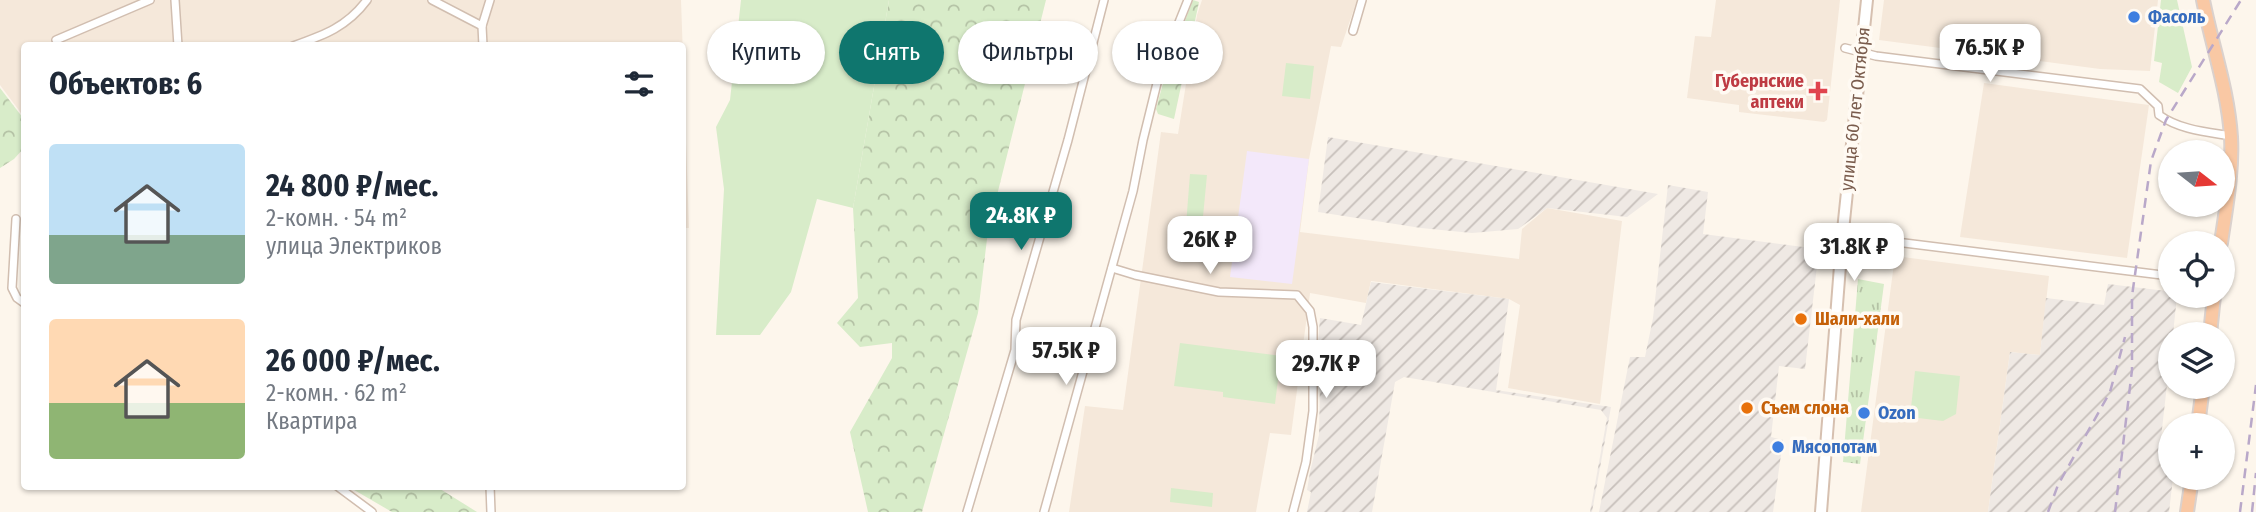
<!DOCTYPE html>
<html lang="ru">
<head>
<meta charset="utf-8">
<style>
  body { margin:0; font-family:"Fira Sans Condensed",sans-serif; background:#f2f2f3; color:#1f2937; height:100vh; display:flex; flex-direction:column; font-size:26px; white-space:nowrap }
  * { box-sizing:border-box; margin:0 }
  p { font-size:23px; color:#747a83 }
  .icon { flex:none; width:38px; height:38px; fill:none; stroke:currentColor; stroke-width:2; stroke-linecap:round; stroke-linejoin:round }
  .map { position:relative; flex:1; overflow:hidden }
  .sheet { position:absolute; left:21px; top:42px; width:665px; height:448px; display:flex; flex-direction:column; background:#fff; border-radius:7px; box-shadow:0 2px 5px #0004 }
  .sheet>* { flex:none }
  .guide { position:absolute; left:707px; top:21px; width:665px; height:63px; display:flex; gap:14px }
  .needle { width:46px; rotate:107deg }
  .tools { position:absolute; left:2158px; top:140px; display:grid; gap:14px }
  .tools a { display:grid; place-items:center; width:77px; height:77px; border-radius:50%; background:#fff; box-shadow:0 2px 5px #0004; font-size:35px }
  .price { position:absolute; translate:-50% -60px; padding:0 16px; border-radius:14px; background:#fff; color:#222; font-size:23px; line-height:46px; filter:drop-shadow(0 2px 4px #0008) }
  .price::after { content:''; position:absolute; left:50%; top:42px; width:21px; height:16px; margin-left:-10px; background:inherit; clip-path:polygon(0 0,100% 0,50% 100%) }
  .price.current { background:#0f766e; color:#fff }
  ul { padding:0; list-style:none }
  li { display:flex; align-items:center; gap:21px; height:175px; padding:0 28px }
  li span { display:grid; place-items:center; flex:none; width:196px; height:140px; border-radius:7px; color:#555 }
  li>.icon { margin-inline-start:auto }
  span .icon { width:84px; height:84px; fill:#fffc; stroke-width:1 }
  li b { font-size:30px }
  h2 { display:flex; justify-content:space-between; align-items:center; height:84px; padding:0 28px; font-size:30px }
  .tag { padding:0 24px; border-radius:32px; background:#fff; box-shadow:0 2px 5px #0004; font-size:24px; line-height:63px }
  .tag.current { background:#0f766e; color:#fff }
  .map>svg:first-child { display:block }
  .residential { fill:#f5e8da }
  .industrial { fill:url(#industrial-furrows) }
  .education { fill:#f3e8fa }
  .grass { fill:url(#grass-tufts) }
  .forest { fill:url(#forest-crowns) }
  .green { fill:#d8ecc9 }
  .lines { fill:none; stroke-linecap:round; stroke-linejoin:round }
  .minor-casing { stroke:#d1beb0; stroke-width:10 }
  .secondary-casing { stroke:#d6c0b0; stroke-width:14 }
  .trunk-casing { stroke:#dad1cd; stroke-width:16 }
  .minor { stroke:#fff; stroke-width:7 }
  .secondary { stroke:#fff; stroke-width:10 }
  .trunk { stroke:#f9c8a4; stroke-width:12 }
  .rail { stroke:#b9a8c9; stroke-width:2.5; stroke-dasharray:10 7; stroke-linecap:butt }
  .shop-dot { fill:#3f7fe0; stroke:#fffaf3; stroke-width:2.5 }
  .health-dot { fill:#e0444e; stroke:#fffaf3; stroke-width:2.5 }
  .food-dot { fill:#e8710a; stroke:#fffaf3; stroke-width:2.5 }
  .labels { text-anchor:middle; stroke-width:7; stroke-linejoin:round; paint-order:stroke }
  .shop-label { font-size:18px; font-weight:bold; fill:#366cbe; stroke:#fffaf3; text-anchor:start }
  .health-label { font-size:18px; font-weight:bold; fill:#be3a42; stroke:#fffaf3; text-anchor:end }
  .street-label { font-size:18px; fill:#7a5c4d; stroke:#fffaf3 }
  .food-label { font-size:18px; font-weight:bold; fill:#c56008; stroke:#fffaf3; text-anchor:start }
</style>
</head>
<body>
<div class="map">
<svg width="2256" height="512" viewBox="0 0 2256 512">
  <defs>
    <pattern id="industrial-furrows" width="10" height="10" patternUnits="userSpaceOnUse" patternTransform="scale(1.75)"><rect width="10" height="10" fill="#efe9e4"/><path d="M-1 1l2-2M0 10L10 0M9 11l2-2" fill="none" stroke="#c7c0bb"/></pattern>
    <pattern id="grass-tufts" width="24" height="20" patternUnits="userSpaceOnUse" patternTransform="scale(1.75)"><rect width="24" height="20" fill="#d8ecc9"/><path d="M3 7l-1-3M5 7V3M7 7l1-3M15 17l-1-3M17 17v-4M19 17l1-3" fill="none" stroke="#b4c2a5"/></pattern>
    <pattern id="forest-crowns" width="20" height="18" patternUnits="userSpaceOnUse" patternTransform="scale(1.75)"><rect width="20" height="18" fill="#d8ecc9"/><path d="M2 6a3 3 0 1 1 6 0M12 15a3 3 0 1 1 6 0" fill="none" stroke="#b4c2a5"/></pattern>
  </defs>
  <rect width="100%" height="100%" fill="#fdf6ec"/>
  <g class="residential">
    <path d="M0,0h681l8,228h-7v-182h-658v71l-24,-32z"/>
    <path d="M1202,0h155l-16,47 -10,-1 -22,113 -9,73 219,27 3,-30 25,-21 75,13 -22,183 -92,-16 12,-83 -11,-6 -138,-18 -5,22 -56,-10 -19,142 -21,-2 -14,79h-187l16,-106 38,4 38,-278 17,2 19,-119z"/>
    <path d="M1716,0h124l-13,120 -3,2 -85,-10v-7l-52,-7 8,-62 16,1z"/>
    <path d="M1884,0h274l-8,71 -50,-2 -221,-29z"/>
    <path d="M1984,83l165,22 -22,153 -167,-21z"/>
    <path d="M1895,256l154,20 -9,79 -30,-3 -22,160h-127z"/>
  </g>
  <g class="industrial">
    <path d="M1328,137l330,57 -31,23 -80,-9 -29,21 -46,4 -51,-5 -103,-16z"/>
    <path d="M1668,185l40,7 -5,42 116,15 -14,120 -26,-3 -8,71 12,3 -10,72h-174l31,-155h15l8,-39z"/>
    <path d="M1371,282l138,17 -13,91 115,17 -19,105h-2l17,-94 -6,-8 -197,-33 -9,5 -23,130h-65l4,-20 -4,-2 3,-18 9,-37 1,-54h4l3,-23 -10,-2 3,-38 41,7z"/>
    <path d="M2108,284l58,7 4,1v4h7l-4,38h-3v24l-9,80 9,1v39h3l-4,34h-181l22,-160 30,3 6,-57 58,7z"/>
  </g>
  <path class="education" d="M1247,151l62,8 -17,125 -62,-7z"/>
  <path class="grass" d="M1858,279l26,5 -24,180 -17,-2z"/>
  <g class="forest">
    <path d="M889,0h157l-58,231 -10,82 -56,199h-54l-18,-80 42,-74v-15l-32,4 -23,-24 21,-25 -5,-90z"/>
    <path d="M1193,0l6,2 -25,117 -16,-5 -2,-5 12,-44z"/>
    <path d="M0,88l23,30 1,30 -10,11 -14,9z"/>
    <path d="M349,487h88l40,25h-85z"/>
  </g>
  <g class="green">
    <path d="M741,0h148l-36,208 -36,-9 -26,93 -31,43h-44l8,-146 -8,-62 14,-27z"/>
    <path d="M2161,0h16l15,67 -14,26 -19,-11 3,-19 -8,-2z"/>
    <path d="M1286,63l28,3 -4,33 -28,-3z"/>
    <path d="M1190,174l17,1 -5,52 -16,-2z"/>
    <path d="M1180,343l101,13 -6,48 -52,-7v-5l-49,-6z"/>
    <path d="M1915,371l45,5 -4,38 -13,7 -33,-4z"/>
    <path d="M1171,488l42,5 -1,14 -42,-5z"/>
  </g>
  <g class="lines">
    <g class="minor-casing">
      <g id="minor">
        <path d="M175,0l3,46"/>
        <path d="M432,0l50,26"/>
        <path d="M1353,31l9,-31"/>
        <path d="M56,40l94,-40"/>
        <path d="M293,46c31,-11 54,-19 74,-46"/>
        <path d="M483,46l-1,-20 8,-26"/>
        <path d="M1845,48l31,8 264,33 18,17 1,9c21,15 48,17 72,21"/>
        <path d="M16,219l-4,69 5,10 7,5"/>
        <path d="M1842,240l14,-3 314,39"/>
        <path d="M1112,268l23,7 84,17 78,3 13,16 3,16v84l-7,51 -13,50"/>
        <path d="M337,486l35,26"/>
        <path d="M490,486l1,26"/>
        <path d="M967,512l48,-162 1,-30 52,-180 36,-140"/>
        <path d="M1044,512l89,-321 10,-51 18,-73 27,-67"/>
      </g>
    </g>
    <g class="secondary-casing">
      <path id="secondary" d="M1821,512l21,-272 25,-240"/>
    </g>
    <g class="trunk-casing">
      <g id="trunk">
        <path d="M2203,0c9,46 25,90 28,137 2,35 -5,71 -10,106"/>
        <path d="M2210,334l4,-38"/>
        <path d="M2198,425l5,-38"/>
        <path d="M2187,512l5,-34"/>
      </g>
    </g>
    <use href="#minor" class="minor"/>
    <use href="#secondary" class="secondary"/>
    <use href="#trunk" class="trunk"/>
    <g class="rail">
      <path d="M2048,512l10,-27 52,-93 15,-55"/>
      <path d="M2115,512l17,-142v-74l19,-135 15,-41 75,-120"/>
      <path d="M2240,512l16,-127"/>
      <path d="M2252,512l4,-39"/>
    </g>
  </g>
  <g class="shop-dot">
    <circle cx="2134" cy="17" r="7"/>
    <circle cx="1864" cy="413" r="7"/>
    <circle cx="1778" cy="447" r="7"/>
  </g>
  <path class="health-dot" d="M1814.5 80.5h7v7h7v7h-7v7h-7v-7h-7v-7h7z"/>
  <g class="food-dot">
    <circle cx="1801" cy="319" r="7"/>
    <circle cx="1747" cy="408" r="7"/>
  </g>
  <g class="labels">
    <g class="shop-label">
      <text x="2148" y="23">Фасоль</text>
      <text x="1878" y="419">Ozon</text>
      <text x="1792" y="453">Мясопотам</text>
    </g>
    <g class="health-label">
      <text x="1804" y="87">Губернские<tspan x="1804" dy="21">аптеки</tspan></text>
    </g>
    <g class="street-label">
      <text transform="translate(1855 109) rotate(-84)" y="6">улица 60 лет Октября</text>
    </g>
    <g class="food-label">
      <text x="1815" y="325">Шали-хали</text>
      <text x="1761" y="414">Съем слона</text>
    </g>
  </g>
</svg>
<div class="tools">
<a><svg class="needle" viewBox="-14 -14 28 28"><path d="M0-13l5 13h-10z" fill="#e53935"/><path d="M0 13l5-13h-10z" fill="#747a83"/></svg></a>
<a><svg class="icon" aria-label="locate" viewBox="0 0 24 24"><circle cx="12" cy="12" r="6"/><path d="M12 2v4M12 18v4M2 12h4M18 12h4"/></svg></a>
<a><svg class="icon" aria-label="layers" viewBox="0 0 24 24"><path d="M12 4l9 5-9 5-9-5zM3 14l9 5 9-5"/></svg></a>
<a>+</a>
</div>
<b class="price" style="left:1990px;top:84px">76.5K ₽</b>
<b class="price current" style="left:1021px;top:252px">24.8K ₽</b>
<b class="price" style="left:1210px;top:276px">26K ₽</b>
<b class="price" style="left:1854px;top:283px">31.8K ₽</b>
<b class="price" style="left:1066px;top:387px">57.5K ₽</b>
<b class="price" style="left:1326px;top:400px">29.7K ₽</b>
<div class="guide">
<a class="tag">Купить</a>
<a class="tag current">Снять</a>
<a class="tag">Фильтры</a>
<a class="tag">Новое</a>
</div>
<section class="sheet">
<h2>Объектов: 6<svg class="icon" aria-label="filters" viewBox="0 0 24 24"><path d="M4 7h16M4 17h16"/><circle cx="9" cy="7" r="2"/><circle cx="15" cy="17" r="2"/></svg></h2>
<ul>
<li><span style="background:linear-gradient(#bfe0f5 65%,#7fa58c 0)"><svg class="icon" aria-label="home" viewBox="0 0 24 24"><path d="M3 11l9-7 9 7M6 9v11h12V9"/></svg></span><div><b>24 800 ₽/мес.</b><p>2-комн. · 54 m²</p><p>улица Электриков</p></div></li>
<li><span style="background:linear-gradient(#ffd9b3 60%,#8fb573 0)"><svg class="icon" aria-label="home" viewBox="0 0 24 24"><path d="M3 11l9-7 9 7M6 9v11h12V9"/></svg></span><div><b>26 000 ₽/мес.</b><p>2-комн. · 62 m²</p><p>Квартира</p></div></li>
</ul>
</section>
</div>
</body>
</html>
